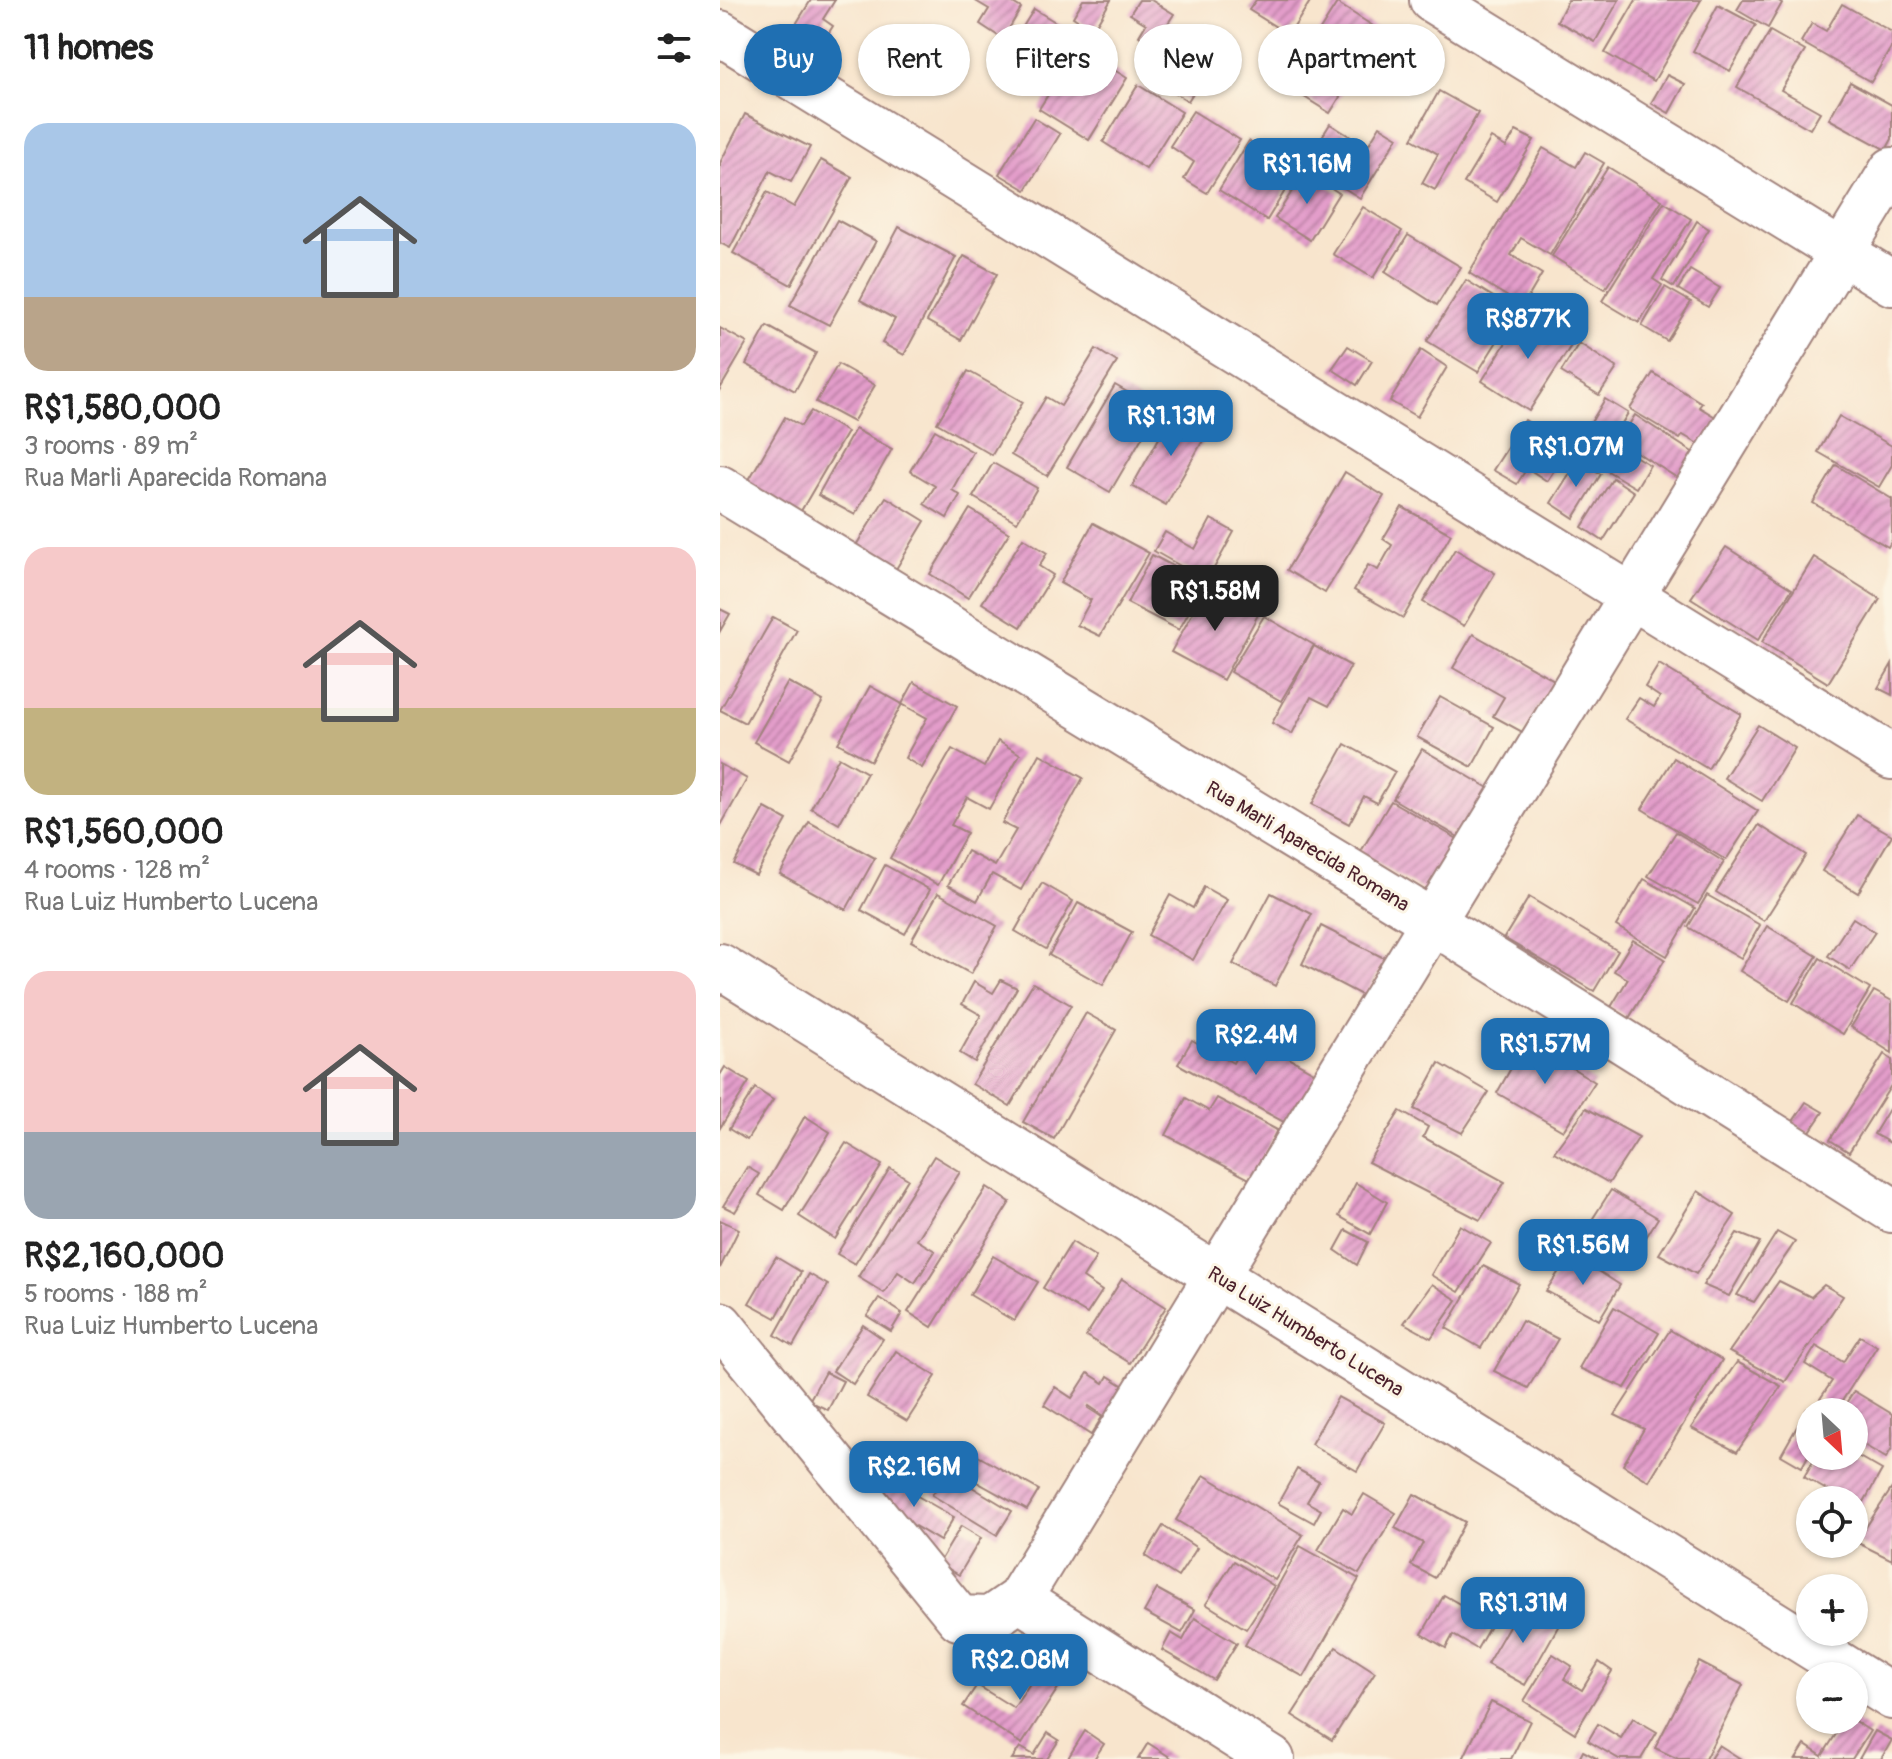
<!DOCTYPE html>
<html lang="en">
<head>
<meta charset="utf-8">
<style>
  body { margin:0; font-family:Pangolin,sans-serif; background:#f2f2f2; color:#222; height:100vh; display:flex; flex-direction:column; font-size:30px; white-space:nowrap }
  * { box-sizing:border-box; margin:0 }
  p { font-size:26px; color:#767676 }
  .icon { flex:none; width:44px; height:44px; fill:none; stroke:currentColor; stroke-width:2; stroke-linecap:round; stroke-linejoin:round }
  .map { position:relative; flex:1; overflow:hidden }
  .drawer { display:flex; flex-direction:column; background:#fff; width:720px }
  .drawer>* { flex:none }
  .banner { position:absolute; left:24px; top:24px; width:760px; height:72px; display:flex; gap:16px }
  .needle { width:52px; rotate:154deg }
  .buttons { position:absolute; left:1076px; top:1398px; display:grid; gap:16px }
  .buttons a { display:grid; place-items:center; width:72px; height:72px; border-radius:50%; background:#fff; box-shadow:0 2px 6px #0004; font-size:40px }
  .price { position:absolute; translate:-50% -68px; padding:0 18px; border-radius:16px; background:#1f6fb2; color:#fff; font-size:26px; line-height:52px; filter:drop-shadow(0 2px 4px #0008) }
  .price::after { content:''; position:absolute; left:50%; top:48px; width:24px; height:18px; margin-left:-12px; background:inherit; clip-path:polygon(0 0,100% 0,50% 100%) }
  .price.active { background:#222; color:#fff }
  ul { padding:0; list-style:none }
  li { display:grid; align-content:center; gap:16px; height:424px; padding:0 24px }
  li span { display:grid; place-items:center; height:248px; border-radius:24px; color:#555 }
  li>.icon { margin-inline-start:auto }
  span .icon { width:144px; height:144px; fill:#fffc; stroke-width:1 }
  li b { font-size:34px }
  h2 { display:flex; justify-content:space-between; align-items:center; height:96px; padding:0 24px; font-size:34px }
  .chip { padding:0 28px; border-radius:36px; background:#fff; box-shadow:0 2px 6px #0004; font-size:28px; line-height:72px }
  .chip.active { background:#1f6fb2; color:#fff }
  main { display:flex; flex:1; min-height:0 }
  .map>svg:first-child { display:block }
  .building { fill:url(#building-hatch) }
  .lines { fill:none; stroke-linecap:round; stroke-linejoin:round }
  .minor-casing { stroke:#a1827c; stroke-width:48 }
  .minor { stroke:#fff; stroke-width:44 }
  .labels { text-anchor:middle; stroke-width:6; stroke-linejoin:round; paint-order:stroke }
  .street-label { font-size:20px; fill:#4a1f2b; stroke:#fcf5e5 }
</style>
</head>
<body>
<main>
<section class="drawer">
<h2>11 homes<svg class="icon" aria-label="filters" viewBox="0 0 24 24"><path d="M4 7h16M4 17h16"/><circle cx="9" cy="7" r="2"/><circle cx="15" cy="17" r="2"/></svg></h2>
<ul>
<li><span style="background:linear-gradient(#a9c7e8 70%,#b9a48a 0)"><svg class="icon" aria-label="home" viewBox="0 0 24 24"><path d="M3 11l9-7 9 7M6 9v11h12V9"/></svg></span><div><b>R$1,580,000</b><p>3 rooms · 89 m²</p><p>Rua Marli Aparecida Romana</p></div></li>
<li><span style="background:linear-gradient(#f6c9c9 65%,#c2b280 0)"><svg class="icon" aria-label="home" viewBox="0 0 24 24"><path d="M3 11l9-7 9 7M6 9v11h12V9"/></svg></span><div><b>R$1,560,000</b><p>4 rooms · 128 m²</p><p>Rua Luiz Humberto Lucena</p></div></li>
<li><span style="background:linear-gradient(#f6c9c9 65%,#9aa5b1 0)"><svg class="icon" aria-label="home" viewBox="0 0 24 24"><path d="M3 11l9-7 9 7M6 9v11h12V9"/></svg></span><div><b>R$2,160,000</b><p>5 rooms · 188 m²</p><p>Rua Luiz Humberto Lucena</p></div></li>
</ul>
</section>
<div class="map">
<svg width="1172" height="1759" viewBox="0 0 1172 1759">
  <defs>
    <pattern id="building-hatch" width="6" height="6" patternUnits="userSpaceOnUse" patternTransform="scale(2)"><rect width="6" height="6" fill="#e39dca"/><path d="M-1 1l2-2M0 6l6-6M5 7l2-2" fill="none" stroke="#ba7fa4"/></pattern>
  </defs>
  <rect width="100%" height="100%" fill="#fcf5e5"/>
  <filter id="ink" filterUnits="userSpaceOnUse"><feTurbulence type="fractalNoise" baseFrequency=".0125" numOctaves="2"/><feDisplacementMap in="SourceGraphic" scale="16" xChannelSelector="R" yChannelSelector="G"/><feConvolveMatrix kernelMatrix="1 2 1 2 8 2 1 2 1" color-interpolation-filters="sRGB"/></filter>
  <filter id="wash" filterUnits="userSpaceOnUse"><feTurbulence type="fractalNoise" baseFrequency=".006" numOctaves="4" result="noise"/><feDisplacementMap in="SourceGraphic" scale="32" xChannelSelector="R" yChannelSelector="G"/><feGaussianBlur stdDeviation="1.8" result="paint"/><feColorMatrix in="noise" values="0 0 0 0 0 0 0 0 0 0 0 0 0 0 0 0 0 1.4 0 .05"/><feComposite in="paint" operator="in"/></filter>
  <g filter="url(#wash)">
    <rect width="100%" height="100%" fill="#f8e5cd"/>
    <g id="blocks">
      <g class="building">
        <path d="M91,0h24l-12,19 10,7 -22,35 -28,-16z"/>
        <path d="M254,0h34l13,8 -18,31 -23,-15 9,-15z"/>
        <path d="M363,0h28l-18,30 -20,-13z"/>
        <path d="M419,0h12l23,14 -20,31 -15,-9 7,-12 -16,-10z"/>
        <path d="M536,0h55l-22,35 -40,-25z"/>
        <path d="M848,0h51l-24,42 -38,-21z"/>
        <path d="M916,0h65l-47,81 -49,-28z"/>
        <path d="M1023,0h34l5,3 -14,25 -31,-18z"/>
        <path d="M617,3l44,28 -51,82 -45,-28z"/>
        <path d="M1122,4l50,28v14l-21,36 -70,-40 11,-19 14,8z"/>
        <path d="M998,5l38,20 -26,46 -37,-20z"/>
        <path d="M314,9l41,25 -15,25 -41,-26z"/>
        <path d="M486,29l20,12 -38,60 -48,-30 25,-39 28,18z"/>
        <path d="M1050,31l35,20 -24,39 39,22 -10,17 -73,-42z"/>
        <path d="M364,38l20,12 -7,9 30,19 -38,62 -50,-31z"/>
        <path d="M947,75l18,9 -16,29 -18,-10z"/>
        <path d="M1130,82l42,23v34l-6,11 -57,-31z"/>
        <path d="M418,85l44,27 -36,57 -43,-27z"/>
        <path d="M719,91l39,22 -43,77 -13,-7 16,-29 -26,-15z"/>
        <path d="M473,111l47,29 -33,53 -23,-14 10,-17 -24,-16z"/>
        <path d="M25,114l65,33 -19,35 -21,-11 -40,77 -10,-5v-80z"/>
        <path d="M314,118l26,16 -34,56 -27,-16z"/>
        <path d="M610,124l37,23 13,-21 18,11 -38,61 -55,-34z"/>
        <path d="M796,131l18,9 -37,62 -33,-19 27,-45 15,9z"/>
        <path d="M529,141l48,30 -30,49 -48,-30z"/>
        <path d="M823,148l33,19 9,-15 19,11 -54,92 -29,-17 -10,17 31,19 -19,32 -54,-33z"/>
        <path d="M101,160l31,17 -61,108 -58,-32 34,-61 27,15z"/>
        <path d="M888,167l54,33 -57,89 -53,-33z"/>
        <path d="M585,171l34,22 -29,47 -35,-22z"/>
        <path d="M944,202l27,17 -38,60 9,6 -23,38 -37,-22z"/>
        <path d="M643,207l39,24 -29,47 -40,-24z"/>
        <path d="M117,220l39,21 -47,84 -39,-20z"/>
        <path d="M977,221l12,8 -35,58 -12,-7z"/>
        <path d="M179,227l57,30 -52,98 -22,-12 13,-24 -35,-19z"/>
        <path d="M688,235l53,32 -24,38 -52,-33z"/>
        <path d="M244,256l33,18 -36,66 -34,-19z"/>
        <path d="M970,270l30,18 -12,19 -30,-18z"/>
        <path d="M746,280l50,31 -38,61 -51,-31z"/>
        <path d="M945,287l26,15 -24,39 -25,-15z"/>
        <path d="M805,312l49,29 -45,70 -47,-30z"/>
        <path d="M47,326l49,27 -21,38 -49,-27z"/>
        <path d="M0,328l27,15 -27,46z"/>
        <path d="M859,343l38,25 -18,27 -38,-23z"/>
        <path d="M628,346l24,15 -15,24 -25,-16z"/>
        <path d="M376,349l21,13 -70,114 -36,-21 35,-58 15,9z"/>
        <path d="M701,350l26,17 -30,50 -27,-16z"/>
        <path d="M118,364l37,21 -22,37 -37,-20z"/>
        <path d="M248,371l55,31 -31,53 -55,-32z"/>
        <path d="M933,373l49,30 -3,4 23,14 -17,27 -22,-13 -3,4 -50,-30z"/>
        <path d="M395,385l43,25 -48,82 -43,-25z"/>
        <path d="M885,399l23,14 -17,29 39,23 -14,23 -62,-37z"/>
        <path d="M455,410l34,20 -43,75 -34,-19z"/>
        <path d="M91,411l36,21 -49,84 -52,-31 39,-68 16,9z"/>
        <path d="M915,415l68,44 -16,25 -68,-43z"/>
        <path d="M1119,416l53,30v19l-13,22 -61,-35z"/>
        <path d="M805,420l44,27 -22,34 -20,-13 -10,16 -24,-14z"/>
        <path d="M135,429l37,20 -37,66 -37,-20z"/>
        <path d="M215,430l38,22 -21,38 8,5 -13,23 -23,-14 11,-18 -25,-15z"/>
        <path d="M858,460l23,14 -27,44 -23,-15z"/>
        <path d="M273,463l44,25 -20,34 -44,-25z"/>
        <path d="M1116,465l56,34v41l-4,7 -75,-44z"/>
        <path d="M625,472l39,24 -59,97 -38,-23z"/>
        <path d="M893,478l21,14 -31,49 -21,-14z"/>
        <path d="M166,497l39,24 -35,58 -40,-24z"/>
        <path d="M682,507l49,27 -48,84 -49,-28 14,-25 10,5 14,-25 -9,-6z"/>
        <path d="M250,509l39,24 -41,65 -38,-24z"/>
        <path d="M491,519l23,13 -27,49 -53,-30 11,-19 30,17z"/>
        <path d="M373,523l56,30 -49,83 -23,-11 14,-25 -31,-17z"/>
        <path d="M303,538l24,15 -8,13 14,9 -32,52 -39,-24z"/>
        <path d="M1006,547l66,42 -34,51 -67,-42z"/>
        <path d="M735,549l40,24 -31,53 -41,-24z"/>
        <path d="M432,555l53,28 -26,47 -52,-27z"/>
        <path d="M1094,557l66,42 -52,84 -66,-41z"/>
        <path d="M488,585l51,28 -36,67 -52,-28z"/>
        <path d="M0,609l10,5 -10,17z"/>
        <path d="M544,616l50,29 -33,56 -51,-29z"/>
        <path d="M53,617l24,13 -52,93 -25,-13z"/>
        <path d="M753,634l81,46 -30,53 -31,-17 11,-19 -51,-29z"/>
        <path d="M594,646l37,20 -22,40 -18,-9 -19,37 -20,-11z"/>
        <path d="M939,664l82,50 -33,55 -83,-50 14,-21 15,9 6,-10 -15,-10z"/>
        <path d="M1172,664v31l-14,-7z"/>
        <path d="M68,682l35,19 -34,60 -35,-19z"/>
        <path d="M194,682l43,24 -35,62 -17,-10 22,-40 -25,-14z"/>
        <path d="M150,686l32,18 -31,57 -33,-18z"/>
        <path d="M720,697l54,30 -22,40 -55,-30z"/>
        <path d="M1038,725l37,23 -33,53 -38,-23z"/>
        <path d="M278,741l22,13 -31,55 -22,-12 -16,28 16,8 -29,52 -48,-27 62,-109 32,18z"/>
        <path d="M625,744l50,28 -18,31 -13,-7 -15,28 -37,-20z"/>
        <path d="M702,749l68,40 -30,49 -67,-39z"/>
        <path d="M320,754l43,24 -62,112 -29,-16 -15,27 -29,-16 19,-34 28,15 21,-36 -14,-7z"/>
        <path d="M119,757l28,16 -28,51 -28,-16z"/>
        <path d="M954,758l84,53 -32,49 -84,-51z"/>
        <path d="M0,764l27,15 -27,48z"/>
        <path d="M671,801l70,40 -32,53 -69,-41z"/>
        <path d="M45,808l22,12 -31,55 -22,-11z"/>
        <path d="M1137,815l35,20 -34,58 -36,-22z"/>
        <path d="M89,822l66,36 -29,52 -66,-36z"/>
        <path d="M1039,825l47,30 -42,66 -48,-29z"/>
        <path d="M956,832l48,30 -26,42 -50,-28z"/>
        <path d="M165,865l45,25 -25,44 -44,-24z"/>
        <path d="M924,879l51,29 -28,48 -51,-30z"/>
        <path d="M322,883l31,18 -27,48 -31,-18z"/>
        <path d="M484,887l23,13 -34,60 -45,-25 22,-40 23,13z"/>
        <path d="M218,893l59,33 -26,48 -60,-33z"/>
        <path d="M551,893l41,21 -37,72 -42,-22z"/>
        <path d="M987,895l53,30 -19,33 -53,-31z"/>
        <path d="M809,897l89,54 -24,40 -90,-53z"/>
        <path d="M358,903l54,29 -29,53 -54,-30z"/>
        <path d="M1133,918l22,14 -25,38 -22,-14z"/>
        <path d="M601,926l65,33 -21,38 -63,-33z"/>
        <path d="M1047,926l50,30 -28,45 -49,-30z"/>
        <path d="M913,940l32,19 -36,59 -18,-11 17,-28 -14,-8z"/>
        <path d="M1100,958l50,31 -27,45 -50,-31z"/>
        <path d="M281,980l16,8 -42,74 -15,-9 21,-38 -19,-11 12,-22 19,11z"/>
        <path d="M313,983l38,22 -61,101 -38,-22z"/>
        <path d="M1154,991l18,10v52l-41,-26z"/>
        <path d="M366,1013l30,17 -62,109 -31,-17z"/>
        <path d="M528,1035l71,40 -28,51 -113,-62 14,-24 41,23z"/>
        <path d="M807,1040l68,42 -32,49 -66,-38z"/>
        <path d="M1164,1054l8,6v24l-43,68 -19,-12z"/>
        <path d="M719,1063l50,29 -27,41 -48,-24z"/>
        <path d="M5,1067l24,15 -29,46v-53z"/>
        <path d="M35,1088l18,12 -26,40 -18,-11z"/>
        <path d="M466,1098l23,13 8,-13 60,32 -26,50 -85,-45z"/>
        <path d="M1086,1102l17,10 -14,21 -17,-10z"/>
        <path d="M1172,1104v40l-18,-10z"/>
        <path d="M866,1108l53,29 -30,46 -55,-31z"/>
        <path d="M680,1111l28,16 -5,10 82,45 -25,38 -112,-58z"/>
        <path d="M85,1116l25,16 -46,78 -25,-15z"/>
        <path d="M126,1143l36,22 -47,74 -36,-23z"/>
        <path d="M214,1156l26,16 -43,68 18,11 -20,32 -17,-11 -14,21 -26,-16z"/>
        <path d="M27,1167l12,7 -24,38 -12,-6z"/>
        <path d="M170,1168l18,11 -53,85 -18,-10z"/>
        <path d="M636,1183l31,19 -17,32 -31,-18z"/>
        <path d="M267,1187l23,15 -78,125 -24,-15z"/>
        <path d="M891,1190l47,28 -13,21 -24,-14 -25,36 -22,-13z"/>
        <path d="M978,1191l37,24 -39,59 -37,-20z"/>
        <path d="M0,1220l19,9 -19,39z"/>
        <path d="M740,1225l31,18 -32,49 -28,-17z"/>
        <path d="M626,1230l22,12 -11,23 -22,-15z"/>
        <path d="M1057,1232l18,10 -41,60 -17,-7z"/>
        <path d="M1017,1233l23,9 -31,54 -26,-11z"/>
        <path d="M352,1242l24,15 -13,21 19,13 -15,23 -44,-26z"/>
        <path d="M851,1253l49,32 -21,35 -53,-29z"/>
        <path d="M273,1256l45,26 -24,39 -44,-26z"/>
        <path d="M56,1257l25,15 -25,46 -27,-15z"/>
        <path d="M763,1266l36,18 -38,64 -35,-20z"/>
        <path d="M89,1274l19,11 -35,61 -18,-11z"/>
        <path d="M402,1279l44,28 -36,56 -44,-27z"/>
        <path d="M1059,1281l32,16 13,-12 19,11 -58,86 -56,-30z"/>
        <path d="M712,1284l25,16 -26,38 -27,-15z"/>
        <path d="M159,1298l23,15 -11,18 -24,-15z"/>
        <path d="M894,1307l45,26 -34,55 -46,-20z"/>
        <path d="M802,1321l36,18 -30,49 -34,-17z"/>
        <path d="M143,1325l20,14 -30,45 -20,-13z"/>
        <path d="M950,1330l52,30 -73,121 -26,-16 21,-36 -29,-14z"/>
        <path d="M1140,1336l17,10 -40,63 -17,-10 12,-18 -27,-17 11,-18 27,16z"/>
        <path d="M176,1351l40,25 -29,45 -40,-24z"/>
        <path d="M1017,1362l44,24 -44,66 -46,-24z"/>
        <path d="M105,1372l18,9 -15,29 -19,-9z"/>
        <path d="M368,1373l16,10 4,-7 25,16 -20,30 -24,-16 -1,2 14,9 -11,18 -47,-30 11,-18 17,11z"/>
        <path d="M1134,1391l38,23v34l-6,10 -32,-19v-27h-14z"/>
        <path d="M618,1397l47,26 -28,48 -46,-27z"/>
        <path d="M1087,1409l3,1v42l-8,15 -21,-12z"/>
        <path d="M1134,1454l28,16 -22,39 -6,-3v-6h-10l-40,-23 12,-21h38z"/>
        <path d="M258,1456l61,34 -12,20 -61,-34z"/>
        <path d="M577,1469l22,12 -12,21 14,8 -7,13 -36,-20z"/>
        <path d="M227,1472l65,39 -15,24 -65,-40z"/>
        <path d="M484,1475l99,60 -28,45 -99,-60z"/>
        <path d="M166,1478l68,39 -14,24 -67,-40z"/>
        <path d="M1172,1488v72l-36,-18z"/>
        <path d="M644,1494l32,19 -37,61 -41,-24 25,-42 9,6z"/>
        <path d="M694,1494l51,28 -30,56 -24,-13 12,-22 -28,-15z"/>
        <path d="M241,1526l20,12 -22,37 -20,-12z"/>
        <path d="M443,1526l34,22 -19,29 -33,-21z"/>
        <path d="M580,1546l59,33 -55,98 -59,-32z"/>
        <path d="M514,1561l40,25 -28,43 -40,-25z"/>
        <path d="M437,1589l38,21 -13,23 -38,-21z"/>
        <path d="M754,1589l28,16 -25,44 -24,-14 -7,13 -24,-14 22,-39 21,12z"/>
        <path d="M801,1605l38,20 -34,60 -38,-21z"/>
        <path d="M475,1618l42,25 -23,37 -52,-30 9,-17 12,7z"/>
        <path d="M616,1647l39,25 -43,68 -40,-25z"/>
        <path d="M329,1654l22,14 -49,76 -59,-38 14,-21 37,23z"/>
        <path d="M833,1654l19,12 -8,13 18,11 17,-28 13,9 -37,62 -51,-32z"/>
        <path d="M979,1662l44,23 -38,74h-27l-23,-11z"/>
        <path d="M771,1702l39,19 -19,38h-48z"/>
        <path d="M913,1718l24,14 -16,27h-22l-31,-18 10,-17 23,14z"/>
        <path d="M1125,1720h8l17,11 -18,28h-56l9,-14 17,11z"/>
        <path d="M365,1731l19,13 -10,15 -26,-1z"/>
        <path d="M1155,1731l17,9 -11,19h-22z"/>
        <path d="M328,1733l11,7 -12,19h-35l8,-12 14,8z"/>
        <path d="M428,1743l25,16h-35z"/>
        <path d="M999,1745l22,14h-31z"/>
        <path d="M863,1751l15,8h-19z"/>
      </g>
    </g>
  </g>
  <g filter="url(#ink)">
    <use href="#blocks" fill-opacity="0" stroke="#a1827c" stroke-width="2"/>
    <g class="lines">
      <g class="minor-casing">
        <g id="minor">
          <path d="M712,0l460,283"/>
          <path d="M0,33l1172,724"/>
          <path d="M0,488l713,434 459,288"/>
          <path d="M0,966l1172,731"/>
          <path d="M0,1324l239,294 31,1 29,-20 873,-1429"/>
          <path d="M299,1599l253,160"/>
        </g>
      </g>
      <use href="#minor" class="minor"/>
    </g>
  </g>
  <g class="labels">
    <g class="street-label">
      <text transform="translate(588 846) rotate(31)" y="7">Rua Marli Aparecida Romana</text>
      <text transform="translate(586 1331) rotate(32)" y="7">Rua Luiz Humberto Lucena</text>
    </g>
  </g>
</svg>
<div class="buttons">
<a><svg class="needle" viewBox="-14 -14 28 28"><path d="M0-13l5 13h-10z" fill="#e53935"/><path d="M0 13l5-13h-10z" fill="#767676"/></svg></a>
<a><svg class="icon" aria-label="locate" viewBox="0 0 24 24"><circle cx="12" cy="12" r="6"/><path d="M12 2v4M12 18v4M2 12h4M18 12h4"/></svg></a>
<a>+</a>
<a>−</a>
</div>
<b class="price" style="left:587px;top:206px">R$1.16M</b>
<b class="price" style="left:808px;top:361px">R$877K</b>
<b class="price" style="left:451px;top:458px">R$1.13M</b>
<b class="price" style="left:856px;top:489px">R$1.07M</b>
<b class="price active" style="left:495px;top:633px">R$1.58M</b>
<b class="price" style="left:536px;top:1077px">R$2.4M</b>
<b class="price" style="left:825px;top:1086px">R$1.57M</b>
<b class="price" style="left:863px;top:1287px">R$1.56M</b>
<b class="price" style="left:194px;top:1509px">R$2.16M</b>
<b class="price" style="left:803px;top:1645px">R$1.31M</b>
<b class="price" style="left:300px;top:1702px">R$2.08M</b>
<div class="banner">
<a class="chip active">Buy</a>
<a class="chip">Rent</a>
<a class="chip">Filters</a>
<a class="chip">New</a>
<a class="chip">Apartment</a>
</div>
</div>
</main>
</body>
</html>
